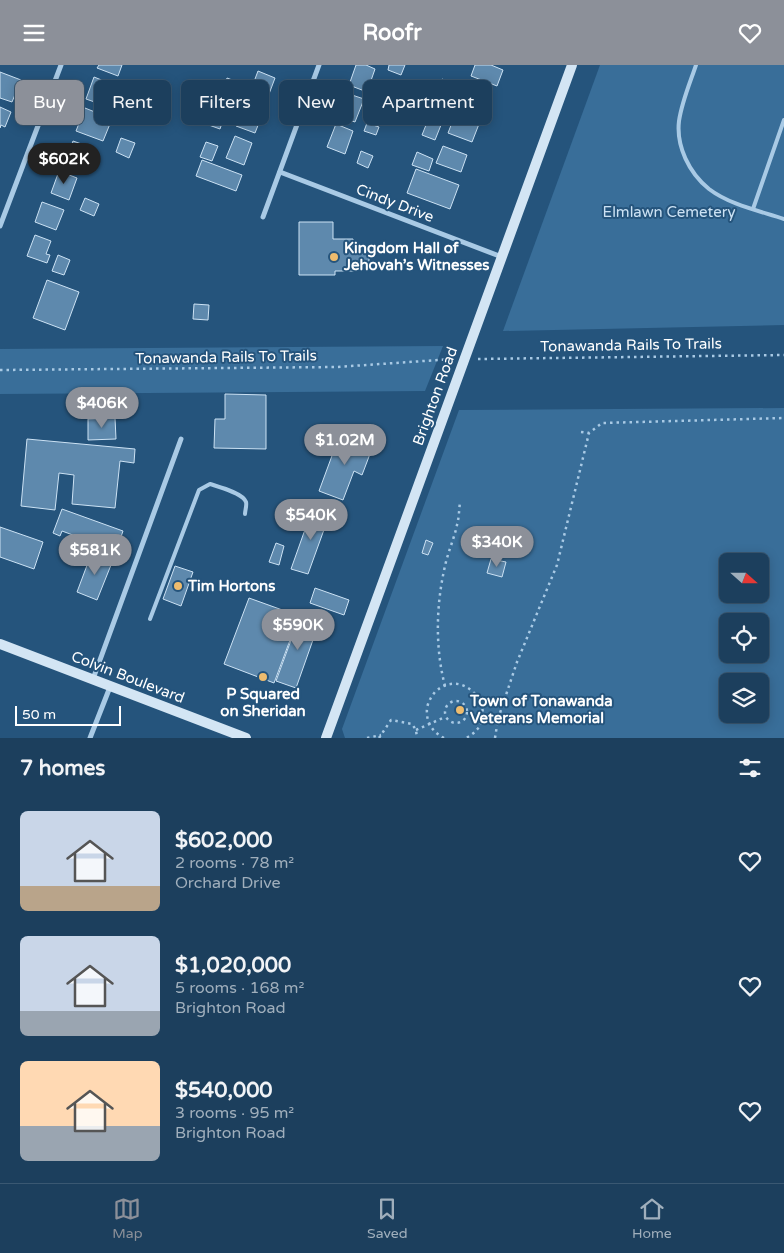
<!DOCTYPE html>
<html lang="en">
<head>
<meta charset="utf-8">
<style>
  body { margin:0; font-family:"Varela Round",sans-serif; background:#254663; color:#f1f3f6; height:100vh; display:flex; flex-direction:column; font-size:19px; white-space:nowrap }
  * { box-sizing:border-box; margin:0 }
  p { font-size:16px; color:#a0afbc }
  .icon { flex:none; width:28px; height:28px; fill:none; stroke:currentColor; stroke-width:2; stroke-linecap:round; stroke-linejoin:round }
  .map { position:relative; height:673px; overflow:hidden }
  .panel { display:flex; flex-direction:column; background:#1c3f5d; flex:1 }
  .panel>* { flex:none }
  .top-card { position:absolute; left:15px; top:15px; width:500px; height:45px; display:flex; gap:10px }
  .needle { width:32px; rotate:111deg }
  .buttons { position:absolute; left:719px; top:488px; display:grid; gap:10px }
  .buttons a { display:grid; place-items:center; width:50px; height:50px; border-radius:8px; background:#1c3f5d; box-shadow:0 2px 12px #0003,0 0 0 1px #3a5872; font-size:25px }
  .scale { position:absolute; left:15px; bottom:12px; width:106px; box-sizing:border-box; padding-left:5px; border:2px solid #fff; border-top:0; font-size:14px; line-height:18px; white-space:nowrap; color:#fff; -webkit-text-stroke:4px #25547c; paint-order:stroke }
  .price { position:absolute; translate:-50% -42px; padding:0 11px; border-radius:18px; background:#8c9099; color:#fff; font-size:16px; line-height:32px; filter:drop-shadow(0 1px 2px #0008) }
  .price::after { content:''; position:absolute; left:50%; top:30px; width:15px; height:11px; margin-left:-8px; background:inherit; clip-path:polygon(0 0,100% 0,50% 100%) }
  .price.active { background:#222; color:#fff }
  ul { padding:0; list-style:none }
  li { display:flex; align-items:center; gap:15px; height:125px; padding:0 20px }
  li span { display:grid; place-items:center; flex:none; width:140px; height:100px; border-radius:8px; color:#555 }
  li>.icon { margin-inline-start:auto }
  span .icon { width:60px; height:60px; fill:#fffc; stroke-width:1 }
  li b { font-size:21px }
  h2 { display:flex; justify-content:space-between; align-items:center; height:60px; padding:0 20px; font-size:21px }
  .pill { padding:0 18px; border-radius:8px; background:#1c3f5d; box-shadow:0 2px 12px #0003,0 0 0 1px #3a5872; font-size:18px; line-height:45px }
  .pill.active { background:#8c9099; color:#fff }
  header { display:flex; justify-content:space-between; align-items:center; height:65px; padding:0 20px; background:#8c9099; color:#fff; font-size:22px; font-weight:800 }
  .menu { display:flex; justify-content:space-around; align-items:center; height:70px; border-top:1px solid #3a5872; background:#1c3f5d; font-size:14px; color:#a0afbc }
  .menu a { display:grid; justify-items:center; gap:2px }
  .menu .active { color:#8c9099 }
  .map>svg:first-child { display:block }
  .green { fill:#396e99; fill-rule:evenodd }
  .building { fill:#5e89ad; stroke:#cce2f4 }
  .lines { fill:none; stroke-linecap:round; stroke-linejoin:round }
  .path { stroke:#a9cae5; stroke-width:2.5; stroke-dasharray:2.5 4; stroke-linecap:butt }
  .lane { stroke:#a9cae5; stroke-width:4 }
  .street { stroke:#a9cae5; stroke-width:5 }
  .secondary { stroke:#d3e5f4; stroke-width:10 }
  .poi-dot { fill:#eebc6e; stroke:#25547c; stroke-width:2 }
  .labels { text-anchor:middle; stroke-width:4; stroke-linejoin:round; paint-order:stroke }
  .street-label { font-size:15px; fill:#fff; stroke:#25547c }
  .park-label { font-size:15px; fill:#cce2f4; stroke:#25547c }
  .poi-label { font-size:15px; font-weight:bold; fill:#fff; stroke:#25547c; text-anchor:start }
</style>
</head>
<body>
<header><svg class="icon" aria-label="menu" viewBox="0 0 24 24"><path d="M4 6h16M4 12h16M4 18h16"/></svg>Roofr<svg class="icon" aria-label="heart" viewBox="0 0 24 24"><path d="M12 20l-8-8c-3-5 5-10 8-4 3-6 11-1 8 4z"/></svg></header>
<div class="map">
<svg width="784" height="673" viewBox="0 0 784 673">
  <rect width="100%" height="100%" fill="#25547c"/>
  <g class="green">
    <path d="M600,0h184v260l-281,6z"/>
    <path d="M443,281l-18,45 -425,3v-45z"/>
    <path d="M784,343v330h-439l-3,-9 117,-319zM728,496h32v33h-32zM728,556h32v33h-32zM728,616h32v33h-32z"/>
  </g>
  <g class="building">
    <path d="M99,0h23l-4,11 -21,-8z"/>
    <path d="M356,0h10l9,4 -8,23 -18,-7z"/>
    <path d="M389,0h16l-4,10 -13,-5z"/>
    <path d="M475,0h16l12,5 -6,16 -26,-10z"/>
    <path d="M258,6l17,7 -9,24 -17,-7z"/>
    <path d="M0,7l21,8 -9,22 -12,-4z"/>
    <path d="M94,12l20,8 -8,21 -20,-7z"/>
    <path d="M227,13l13,5 -4,13 -13,-5z"/>
    <path d="M442,14l13,5 -10,26 -13,-5z"/>
    <path d="M152,16l14,5 -5,11 -13,-5z"/>
    <path d="M464,17l28,11 -6,17 -29,-11z"/>
    <path d="M387,22l18,7 -6,15 -18,-7z"/>
    <path d="M346,28l18,6 -9,23 -17,-6z"/>
    <path d="M245,37l19,8 -9,23 -19,-7z"/>
    <path d="M123,40l12,4 -4,13 -13,-4z"/>
    <path d="M0,42l11,5 -6,15 -4,-2 -1,3z"/>
    <path d="M85,43l27,11 -9,22 -27,-10z"/>
    <path d="M211,44l14,5 -5,15 -14,-5z"/>
    <path d="M455,50l24,9 -7,18 -24,-9z"/>
    <path d="M428,55l13,5 -6,15 -13,-5z"/>
    <path d="M367,58l12,4 -3,8 -12,-4z"/>
    <path d="M336,59l17,7 -8,23 -18,-7z"/>
    <path d="M235,71l17,7 -8,22 -18,-7z"/>
    <path d="M121,73l14,5 -6,15 -13,-6z"/>
    <path d="M73,76l17,6 -8,22 -17,-7z"/>
    <path d="M206,77l12,4 -6,15 -12,-4z"/>
    <path d="M443,81l24,9 -6,17 -25,-9z"/>
    <path d="M361,86l12,5 -5,12 -11,-5z"/>
    <path d="M417,87l16,7 -4,12 -17,-6z"/>
    <path d="M202,95l40,15 -6,16 -40,-15z"/>
    <path d="M416,104l43,16 -9,24 -43,-16z"/>
    <path d="M59,106l18,7 -8,22 -18,-7z"/>
    <path d="M85,133l14,6 -5,12 -14,-6z"/>
    <path d="M42,137l22,8 -8,20 -21,-8z"/>
    <path d="M299,157h34v17h20l-1,8h17v20h-15v4h-19v4h-36z"/>
    <path d="M35,170l16,6 -5,13 4,1 -3,8 -20,-7z"/>
    <path d="M58,190l12,5 -6,15 -12,-4z"/>
    <path d="M47,215l32,12 -14,38 -32,-12z"/>
    <path d="M194,239l15,1 -1,15 -15,-1z"/>
    <path d="M225,329l41,1v54l-52,-1 1,-29h10z"/>
    <path d="M115,353l1,21 -28,1v-21z"/>
    <path d="M340,369l33,12 -11,29 -8,-4 -11,29 -24,-9z"/>
    <path d="M27,374l108,10 -1,14 -14,-2 -5,47 -43,-4 2,-29 -15,-2 -4,37 -34,-4z"/>
    <path d="M313,442l17,6 -22,61 -17,-5z"/>
    <path d="M62,444l61,22 -7,20 -54,-20 -2,5 -7,-3z"/>
    <path d="M0,462l43,15 -9,27 -34,-12z"/>
    <path d="M426,475l7,3 -5,12 -6,-2z"/>
    <path d="M276,478l8,3 -5,19 -10,-3z"/>
    <path d="M92,487l21,8 -16,40 -20,-8z"/>
    <path d="M491,494l15,3 -4,15 -15,-4z"/>
    <path d="M175,501l18,6 -12,34 -18,-7z"/>
    <path d="M315,523l34,12 -5,15 -34,-12z"/>
    <path d="M249,533l50,18 -25,67 -50,-19z"/>
    <path d="M301,548l19,7 -24,68 -20,-7z"/>
  </g>
  <g class="lines">
    <g class="path">
      <path d="M478,294l306,-4"/>
      <path d="M0,305l337,-3 116,-8"/>
      <path d="M581,367l8,1"/>
      <path d="M445,621c-10,-38 -9,-81 0,-120 3,-14 9,-27 12,-41 2,-7 2,-15 3,-23"/>
      <circle cx="456" cy="647" r="11"/>
      <path d="M416,665l29,-13"/>
      <path d="M367,673l14,-3"/>
      <path d="M379,673l12,-18 21,4 4,6 1,8"/>
      <path d="M444,673c-10,-5 -17,-14 -17,-25 -1,-7 3,-15 8,-21 31,-29 71,26 31,46"/>
      <path d="M495,673l3,-19 19,-57 40,-97 32,-132 13,-10 182,-5"/>
    </g>
    <g class="lane">
      <path d="M696,0c-6,18 -14,36 -17,56 -3,25 10,52 30,68 21,16 51,22 75,30"/>
      <path d="M753,144l31,-89"/>
      <path d="M150,554l49,-129 11,-6c9,3 33,9 36,18 1,3 -1,9 -1,12"/>
    </g>
    <g class="street">
      <path d="M280,107l222,85"/>
      <path d="M263,152l56,-152"/>
      <path d="M0,161l61,-161"/>
      <path d="M93,614l88,-240"/>
      <path d="M90,673l20,-51"/>
    </g>
    <g class="secondary">
      <path d="M0,579l246,94"/>
      <path d="M326,673l246,-673"/>
    </g>
  </g>
  <g class="poi-dot">
    <circle cx="334" cy="192" r="5"/>
    <circle cx="178" cy="521" r="5"/>
    <circle cx="263" cy="612" r="5"/>
    <circle cx="460" cy="645" r="5"/>
  </g>
  <g class="labels">
    <g class="street-label">
      <text transform="translate(395 138) rotate(21)" y="5">Cindy Drive</text>
      <text transform="translate(631 280) rotate(-1)" y="5">Tonawanda Rails To Trails</text>
      <text transform="translate(226 292) rotate(-1)" y="5">Tonawanda Rails To Trails</text>
      <text transform="translate(435 331) rotate(-70)" y="5">Brighton Road</text>
      <text transform="translate(128 612) rotate(21)" y="5">Colvin Boulevard</text>
    </g>
    <g class="park-label">
      <text x="669" y="152">Elmlawn Cemetery</text>
    </g>
    <g class="poi-label">
      <text x="344" y="188">Kingdom Hall of<tspan x="344" dy="17">Jehovah’s Witnesses</tspan></text>
      <text x="188" y="526">Tim Hortons</text>
      <text x="263" y="634" text-anchor="middle">P Squared<tspan x="263" dy="17">on Sheridan</tspan></text>
      <text x="470" y="641">Town of Tonawanda<tspan x="470" dy="17">Veterans Memorial</tspan></text>
    </g>
  </g>
</svg>
<div class="buttons">
<a><svg class="needle" viewBox="-14 -14 28 28"><path d="M0-13l5 13h-10z" fill="#e53935"/><path d="M0 13l5-13h-10z" fill="#a0afbc"/></svg></a>
<a><svg class="icon" aria-label="locate" viewBox="0 0 24 24"><circle cx="12" cy="12" r="6"/><path d="M12 2v4M12 18v4M2 12h4M18 12h4"/></svg></a>
<a><svg class="icon" aria-label="layers" viewBox="0 0 24 24"><path d="M12 4l9 5-9 5-9-5zM3 14l9 5 9-5"/></svg></a>
</div>
<div class="scale">50 m</div>
<b class="price active" style="left:64px;top:120px">$602K</b>
<b class="price" style="left:102px;top:364px">$406K</b>
<b class="price" style="left:345px;top:401px">$1.02M</b>
<b class="price" style="left:311px;top:476px">$540K</b>
<b class="price" style="left:497px;top:503px">$340K</b>
<b class="price" style="left:95px;top:511px">$581K</b>
<b class="price" style="left:298px;top:586px">$590K</b>
<div class="top-card">
<a class="pill active">Buy</a>
<a class="pill">Rent</a>
<a class="pill">Filters</a>
<a class="pill">New</a>
<a class="pill">Apartment</a>
</div>
</div>
<section class="panel">
<h2>7 homes<svg class="icon" aria-label="filters" viewBox="0 0 24 24"><path d="M4 7h16M4 17h16"/><circle cx="9" cy="7" r="2"/><circle cx="15" cy="17" r="2"/></svg></h2>
<ul>
<li><span style="background:linear-gradient(#c9d6e8 75%,#b9a48a 0)"><svg class="icon" aria-label="home" viewBox="0 0 24 24"><path d="M3 11l9-7 9 7M6 9v11h12V9"/></svg></span><div><b>$602,000</b><p>2 rooms · 78 m²</p><p>Orchard Drive</p></div><svg class="icon" aria-label="heart" viewBox="0 0 24 24"><path d="M12 20l-8-8c-3-5 5-10 8-4 3-6 11-1 8 4z"/></svg></li>
<li><span style="background:linear-gradient(#c9d6e8 75%,#9aa5b1 0)"><svg class="icon" aria-label="home" viewBox="0 0 24 24"><path d="M3 11l9-7 9 7M6 9v11h12V9"/></svg></span><div><b>$1,020,000</b><p>5 rooms · 168 m²</p><p>Brighton Road</p></div><svg class="icon" aria-label="heart" viewBox="0 0 24 24"><path d="M12 20l-8-8c-3-5 5-10 8-4 3-6 11-1 8 4z"/></svg></li>
<li><span style="background:linear-gradient(#ffd9b3 65%,#9aa5b1 0)"><svg class="icon" aria-label="home" viewBox="0 0 24 24"><path d="M3 11l9-7 9 7M6 9v11h12V9"/></svg></span><div><b>$540,000</b><p>3 rooms · 95 m²</p><p>Brighton Road</p></div><svg class="icon" aria-label="heart" viewBox="0 0 24 24"><path d="M12 20l-8-8c-3-5 5-10 8-4 3-6 11-1 8 4z"/></svg></li>
</ul>
</section>
<nav class="menu">
<a class="active"><svg class="icon" aria-label="map" viewBox="0 0 24 24"><path d="M3 6l6-2 6 2 6-2v14l-6 2-6-2-6 2zM9 4v14M15 6v14"/></svg>Map</a>
<a><svg class="icon" aria-label="saved" viewBox="0 0 24 24"><path d="M7 4h10v16l-5-4-5 4z"/></svg>Saved</a>
<a><svg class="icon" aria-label="home" viewBox="0 0 24 24"><path d="M3 11l9-7 9 7M6 9v11h12V9"/></svg>Home</a>
</nav>
</body>
</html>
